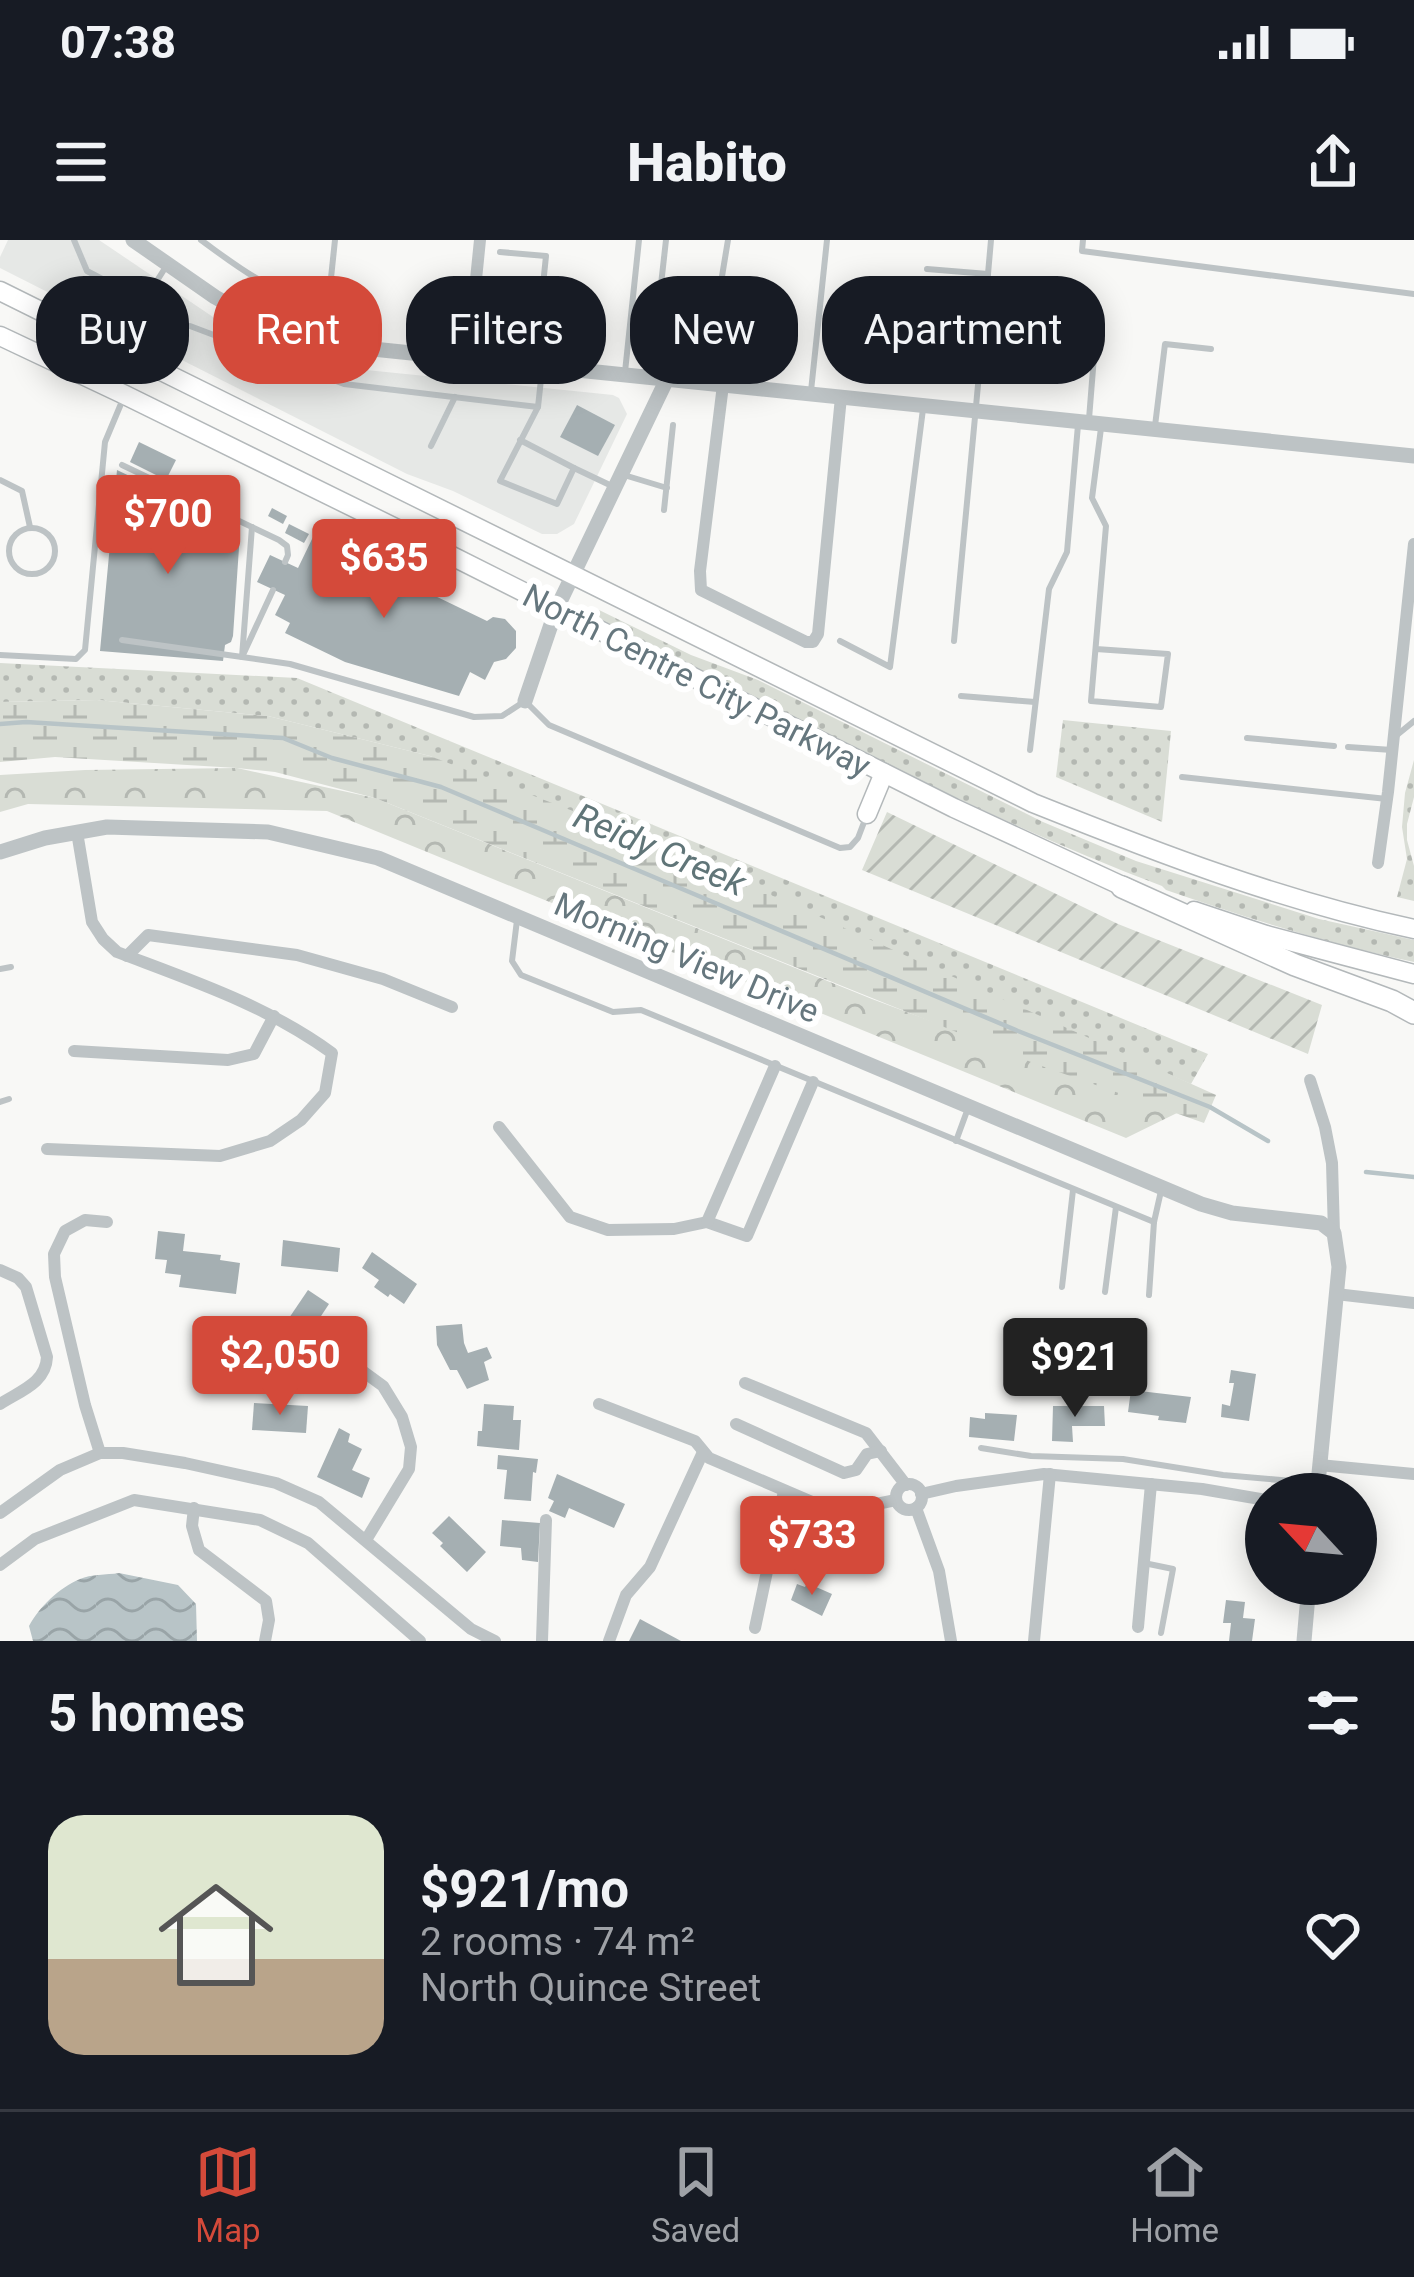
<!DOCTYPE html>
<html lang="en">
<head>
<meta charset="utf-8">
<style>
  body { margin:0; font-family:Roboto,sans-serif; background:#20242c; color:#f1f3f6; height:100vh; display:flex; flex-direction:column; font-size:45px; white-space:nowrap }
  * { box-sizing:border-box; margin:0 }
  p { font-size:39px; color:#9ea1a6 }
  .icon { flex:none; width:66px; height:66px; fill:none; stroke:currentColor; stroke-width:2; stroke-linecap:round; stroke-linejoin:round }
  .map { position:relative; height:1401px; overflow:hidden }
  .details { display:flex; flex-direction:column; background:#171b24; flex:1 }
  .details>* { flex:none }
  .guide { position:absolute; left:36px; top:36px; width:1344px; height:108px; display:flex; gap:24px }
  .needle { width:78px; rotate:296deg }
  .fabs { position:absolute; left:1245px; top:1233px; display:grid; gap:24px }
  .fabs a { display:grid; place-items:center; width:132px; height:132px; border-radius:50%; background:#171b24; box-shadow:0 6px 30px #0003; font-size:60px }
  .price { position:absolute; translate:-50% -102px; padding:0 27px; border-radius:12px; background:#d44a3a; color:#fff; font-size:39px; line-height:78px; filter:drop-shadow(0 3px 6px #0008) }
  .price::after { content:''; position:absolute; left:50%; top:72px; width:36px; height:27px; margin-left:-18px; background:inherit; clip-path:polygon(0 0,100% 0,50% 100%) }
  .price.selected { background:#222; color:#fff }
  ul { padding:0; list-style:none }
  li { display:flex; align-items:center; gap:36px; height:300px; padding:0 48px }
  li span { display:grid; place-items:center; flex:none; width:336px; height:240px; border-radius:36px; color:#555 }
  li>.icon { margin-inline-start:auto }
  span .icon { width:144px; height:144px; fill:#fffc; stroke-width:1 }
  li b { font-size:51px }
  h2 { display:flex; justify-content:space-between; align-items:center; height:144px; padding:0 48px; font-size:51px }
  .pill { padding:0 42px; border-radius:48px; background:#171b24; box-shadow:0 6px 30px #0003; font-size:42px; line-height:108px }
  .pill.selected { background:#d44a3a; color:#fff }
  .status { display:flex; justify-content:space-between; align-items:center; height:84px; padding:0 60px; background:#171b24; direction:ltr }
  .status svg { height:33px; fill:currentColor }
  header { display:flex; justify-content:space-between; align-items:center; height:156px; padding:0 48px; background:#171b24; font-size:54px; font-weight:800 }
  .tab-bar { display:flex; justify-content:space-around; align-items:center; height:168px; border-top:3px solid #363941; background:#171b24; font-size:33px; color:#9ea1a6 }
  .tab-bar a { display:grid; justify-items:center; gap:6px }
  .tab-bar .selected { color:#d44a3a }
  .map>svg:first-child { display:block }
  .built { fill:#e6e8e6 }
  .grass { fill:url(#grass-dots) }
  .forest { fill:url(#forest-crowns) }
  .wetland { fill:url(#wetland-marsh) }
  .garden { fill:url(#garden-furrows) }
  .water { fill:url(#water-waves) }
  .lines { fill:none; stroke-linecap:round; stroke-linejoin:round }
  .stream { stroke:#b8c4c7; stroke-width:4.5 }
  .building { fill:#a5afb2 }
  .trunk-casing { stroke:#b3b8ba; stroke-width:21 }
  .motorway-casing { stroke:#b3b8ba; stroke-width:24 }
  .service { stroke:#bdc3c5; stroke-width:6 }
  .minor { stroke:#bdc3c5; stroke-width:12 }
  .tertiary { stroke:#bdc3c5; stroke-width:15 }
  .trunk { stroke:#fff; stroke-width:18 }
  .motorway { stroke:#fff; stroke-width:21 }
  .labels { text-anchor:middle; stroke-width:12; stroke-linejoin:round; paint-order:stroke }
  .street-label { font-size:33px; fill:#66777e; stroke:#fff }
  .water-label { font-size:36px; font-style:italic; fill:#607578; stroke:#fff }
</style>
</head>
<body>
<div class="status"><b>07:38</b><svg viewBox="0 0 49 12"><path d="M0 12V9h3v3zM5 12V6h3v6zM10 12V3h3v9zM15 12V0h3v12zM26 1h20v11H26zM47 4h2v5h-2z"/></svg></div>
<header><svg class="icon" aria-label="menu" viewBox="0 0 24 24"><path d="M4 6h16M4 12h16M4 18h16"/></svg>Habito<svg class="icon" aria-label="share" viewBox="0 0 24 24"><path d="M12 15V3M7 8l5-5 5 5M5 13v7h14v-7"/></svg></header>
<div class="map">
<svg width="1414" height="1401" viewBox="0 0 1414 1401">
  <defs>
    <pattern id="grass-dots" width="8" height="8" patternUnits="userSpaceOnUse" patternTransform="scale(3)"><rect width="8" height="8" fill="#d9ddd5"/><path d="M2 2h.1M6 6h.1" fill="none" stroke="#b4b8b2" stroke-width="1.8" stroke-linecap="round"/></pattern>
    <pattern id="forest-crowns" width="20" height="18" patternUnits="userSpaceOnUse" patternTransform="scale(3)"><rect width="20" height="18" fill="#d9ddd5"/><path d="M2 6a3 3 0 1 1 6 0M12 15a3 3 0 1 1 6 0" fill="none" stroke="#b4b8b2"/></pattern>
    <pattern id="wetland-marsh" width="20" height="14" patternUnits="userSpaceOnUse" patternTransform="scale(3)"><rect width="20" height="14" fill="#d9ddd5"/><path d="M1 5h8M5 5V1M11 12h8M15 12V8" fill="none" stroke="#b4b8b2"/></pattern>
    <pattern id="garden-furrows" width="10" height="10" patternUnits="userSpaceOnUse" patternTransform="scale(3)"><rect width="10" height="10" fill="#d9ddd5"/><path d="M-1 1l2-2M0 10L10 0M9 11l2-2" fill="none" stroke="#b4b8b2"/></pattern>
    <pattern id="water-waves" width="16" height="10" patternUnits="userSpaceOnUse" patternTransform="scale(3)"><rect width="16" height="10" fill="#b8c4c7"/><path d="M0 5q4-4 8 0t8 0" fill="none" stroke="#99a4a7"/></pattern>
  </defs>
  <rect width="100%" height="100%" fill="#f8f8f6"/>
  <path class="built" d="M8,0h91l117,79 39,20 41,16 70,15 247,25 6,3 8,16 -53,110 -17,10h-15l-89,-43 -46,-17 -407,-206v-11z"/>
  <g class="grass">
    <path d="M595,368l96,47 67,25 285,142 93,39 183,58 95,21v22c-85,-18 -167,-44 -248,-72l-4,-4c-191,-73 -371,-170 -554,-261l-16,-12z"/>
    <path d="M0,423l297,15 911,376 -17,30 -761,-328 -162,-40 -171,-16 -97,2z"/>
    <path d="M1063,480l108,11 -9,91 -106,-45z"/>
    <path d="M1414,520v37l-7,27v16l7,26v35l-17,-4 10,-38 -5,-32 3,-34z"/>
  </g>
  <path class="forest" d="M237,528l138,30 497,201 305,114 -51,25 -799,-327 -299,-7 -28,8v-37l85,-5z"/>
  <path class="wetland" d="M97,460l171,16 162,40 221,85 565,254 -12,28 -168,-59 -661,-266 -100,-26 -38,-4 -182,-11 -55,5v-60z"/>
  <path class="garden" d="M887,572l231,112 204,81 -14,49 -446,-184z"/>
  <path class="water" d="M119,1333l59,12 18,19 1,37h-164l-4,-15c10,-19 30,-38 51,-47 11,-5 26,-4 39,-6z"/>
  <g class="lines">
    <g class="stream">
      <path d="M0,484l26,-2 257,16 49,20 109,29 577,244 192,76 58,34"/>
      <path d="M1366,932l48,5"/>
    </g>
  </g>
  <g class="building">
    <path d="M577,165l38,20 -17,31 -38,-19z"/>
    <path d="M139,202l37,18 -10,20 -36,-18z"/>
    <path d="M117,230l117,56 6,7 -7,103 -2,6 -6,3 -2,16 -123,-10z"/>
    <path d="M272,268l15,8 -4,8 -15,-8z"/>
    <path d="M289,284l20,10 -5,9 -19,-10z"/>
    <path d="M313,297l174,84 6,-4 12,2 11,12v17l-10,11 -12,3 -9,18 -15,-8 -11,24 -114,-34 -60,-29 5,-10 -15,-8 10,-20 -28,-13 13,-27 28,13z"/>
    <path d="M158,991l27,3 -2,17 38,4 -1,5 20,3 -4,31 -57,-7 2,-12 -16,-2 2,-13 -12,-1z"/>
    <path d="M283,1000l57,8 -2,24 -57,-6z"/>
    <path d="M372,1012l45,32 -13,20 -14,-10 -2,3 -14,-10 5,-7 -17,-12z"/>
    <path d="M308,1050l21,14 -39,59 -22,-14z"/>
    <path d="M462,1084l2,19 4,10 19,-6 5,11 -8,4 5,18 -22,9 -10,-19h-7l-13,-25 -1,-19z"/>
    <path d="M1231,1130l25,4 -7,47 -28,-4 1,-13 8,2 4,-23h-5z"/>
    <path d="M1131,1150l60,7 -5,26 -28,-3 1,-4 -31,-4z"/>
    <path d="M254,1163l54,3 -2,27 -54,-3z"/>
    <path d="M484,1164l30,2 -1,14h8l-2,30 -42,-4 1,-15h4z"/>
    <path d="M1053,1166h51l1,20h-33l1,16 -21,-1z"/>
    <path d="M985,1173l32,2 -3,26 -45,-4 1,-20 15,2z"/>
    <path d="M339,1188l11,6 -2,8 14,7 -10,21 18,8 -8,20 -45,-21z"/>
    <path d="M498,1215l40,4 -2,14 -3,-1 -2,29 -27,-2 3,-29 -10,-1z"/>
    <path d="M557,1234l68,30 -11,24 -45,-20 -4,10 -16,-7 5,-10 -6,-3z"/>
    <path d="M449,1276l37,36 -19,20 -27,-26 3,-3 -11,-10z"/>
    <path d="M502,1280l38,3 -2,39 -16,-2 -1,-12 -21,-2z"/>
    <path d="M807,1343l25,11 -10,22 -31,-16 6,-16 8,3z"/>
    <path d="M1226,1360l19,2 -2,16 12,1 -3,22h-23l2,-18h-8z"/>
    <path d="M640,1379l41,22h-52z"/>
  </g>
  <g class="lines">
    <g class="trunk-casing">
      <g id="trunk">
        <path d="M0,51l1033,512c125,50 249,98 381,126"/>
        <path d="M0,96l125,59 311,153 518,260 179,83"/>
        <path d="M867,574l17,-41"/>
        <path d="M1194,671l72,24 148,39"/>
      </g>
    </g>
    <g class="motorway-casing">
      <path id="motorway" d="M1122,647l173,78 97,36 22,12"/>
    </g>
    <g class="service">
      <path d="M74,0l13,31 57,30 23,-36"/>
      <path d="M201,0c44,32 72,56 128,62"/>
      <path d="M1083,0l-1,11 332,43"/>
      <path d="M500,12l46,4 -11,106"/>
      <path d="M927,29l61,5 -4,47"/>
      <path d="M988,34l3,-34"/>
      <path d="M496,52l46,5"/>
      <path d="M924,76l60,5 -30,320"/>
      <path d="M190,86l154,58 194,23 4,-37"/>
      <path d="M313,132l11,-28 11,-104"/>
      <path d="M625,132l14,-132"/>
      <path d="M651,134l15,-134"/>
      <path d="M705,139l23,-139"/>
      <path d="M811,151l16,-151"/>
      <path d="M1089,179l6,-75"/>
      <path d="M1155,186l10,-82 46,5"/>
      <path d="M520,200l54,28 -17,36 -57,-23 38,-74"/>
      <path d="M431,206l24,-49"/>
      <path d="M122,225l157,75 8,6 1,9 -3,7"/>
      <path d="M574,228l40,19"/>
      <path d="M624,235l43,13"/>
      <path d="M0,240l22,11 8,36"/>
      <path d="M664,270l9,-85"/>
      <path d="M252,287l-10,130 48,7 184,53 28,-1 23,-15 24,24 291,123 10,-1 8,-9 8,-21"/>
      <circle cx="32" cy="311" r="23"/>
      <path d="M214,296l1,-27"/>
      <path d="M122,400l120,17 31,-67"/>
      <path d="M840,401l50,26 33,-258"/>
      <path d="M1096,409l72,5 -7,53 -70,-6 15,-175 -14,-28 9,-70"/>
      <path d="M0,415l76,4 9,-9 20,-208 18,-43"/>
      <path d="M961,456l74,6"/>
      <path d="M1397,495l17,-14"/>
      <path d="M1247,498l87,8"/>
      <path d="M1348,507l44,3"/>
      <path d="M1030,510l19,-161 18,-37 11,-127"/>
      <path d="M1182,537l205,22"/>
      <path d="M517,680l-5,41 9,14 92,37 28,-2 513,212"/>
      <path d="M0,729l11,-2"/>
      <path d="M0,862l9,-3"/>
      <path d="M956,901l11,-30"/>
      <path d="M1062,1047l11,-97"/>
      <path d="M1105,1052l11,-85"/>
      <path d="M1149,1055l5,-73 7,-31"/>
      <path d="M981,1208l50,8 92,3 100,16 91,8"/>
      <path d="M1144,1323l29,6 -12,64"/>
    </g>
    <g class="minor">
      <path d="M468,118l12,-118"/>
      <path d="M723,145l-23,186 1,19 105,52h7l5,-8 23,-237"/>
      <path d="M1378,623l10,-71 26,-248"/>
      <path d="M127,716l21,-21 149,20 86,24 69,28"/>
      <path d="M74,811l154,9 26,-6 20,-38"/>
      <path d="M1310,840l15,47 7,36 2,70"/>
      <path d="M499,887l71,90 38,13 66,-1 33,-7 40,14 66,-154"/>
      <path d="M47,909l173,7 50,-15 31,-21 24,-27 7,-40c-66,-48 -139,-72 -215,-101l-14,-13 -11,-17 -15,-90"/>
      <path d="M707,982l68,-156"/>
      <path d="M0,1030l18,8 8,9 21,70c-1,26 -27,34 -47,47"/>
      <path d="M1336,1054l78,9"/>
      <path d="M346,1119l37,27 19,31 9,30 -2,22 -43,71"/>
      <path d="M745,1143l121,50 40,52"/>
      <path d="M599,1164l96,37 14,17 117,50 26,1 44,-9"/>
      <path d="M736,1184l108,49 12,-3 11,-16 14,-3"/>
      <path d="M100,1213l-15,-48 -30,-128 -1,-23 11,-23 20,-11 22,2"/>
      <path d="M1319,1225l95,9"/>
      <circle cx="909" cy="1257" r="13"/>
      <path d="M921,1254l35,-8 88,-12 158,15 64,11"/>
      <path d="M194,1268l-2,18 7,24 67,51 3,19 -4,21"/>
      <path d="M916,1268l23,63 12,70"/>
      <path d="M0,1273l60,-43 40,-17h23l62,10 91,20 43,19 152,127 24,12"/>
      <path d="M0,1325l35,-26 99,-39 126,20 48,23 112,98"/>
      <path d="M1138,1387l13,-143"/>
      <path d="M755,1388l29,-137"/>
      <path d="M542,1401l4,-121"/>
      <path d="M609,1401l17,-46 24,-28 53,-115"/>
      <path d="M1034,1401l16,-167"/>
    </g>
    <g class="tertiary">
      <path d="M133,0l82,57 52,29 57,18 1090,112"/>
      <path d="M525,461l31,-91 111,-231"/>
      <path d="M0,612l45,-14 62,-11 161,5 110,26 823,346 31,9 89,10 13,10 5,34 -22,227"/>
      <path d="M1304,1401l5,-57"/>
    </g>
    <use href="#trunk" class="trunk"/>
    <use href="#motorway" class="motorway"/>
  </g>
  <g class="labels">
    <g class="street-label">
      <text transform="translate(697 440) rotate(27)" y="12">North Centre City Parkway</text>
      <text transform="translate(687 717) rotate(23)" y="12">Morning View Drive</text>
    </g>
    <g class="water-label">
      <text transform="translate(660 609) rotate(23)" y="13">Reidy Creek</text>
    </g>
  </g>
</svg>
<div class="fabs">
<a><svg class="needle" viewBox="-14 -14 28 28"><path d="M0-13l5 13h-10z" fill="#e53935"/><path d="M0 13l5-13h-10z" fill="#9ea1a6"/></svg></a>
</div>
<b class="price" style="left:168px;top:337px">$700</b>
<b class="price" style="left:384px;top:381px">$635</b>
<b class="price" style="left:280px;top:1178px">$2,050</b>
<b class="price selected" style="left:1075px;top:1180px">$921</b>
<b class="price" style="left:812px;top:1358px">$733</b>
<div class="guide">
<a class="pill">Buy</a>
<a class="pill selected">Rent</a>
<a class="pill">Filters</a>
<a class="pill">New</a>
<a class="pill">Apartment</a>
</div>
</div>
<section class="details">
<h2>5 homes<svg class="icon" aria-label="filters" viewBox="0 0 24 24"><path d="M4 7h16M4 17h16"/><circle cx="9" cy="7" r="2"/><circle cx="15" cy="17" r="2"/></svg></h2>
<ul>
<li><span style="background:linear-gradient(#dfe7d0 60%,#b9a48a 0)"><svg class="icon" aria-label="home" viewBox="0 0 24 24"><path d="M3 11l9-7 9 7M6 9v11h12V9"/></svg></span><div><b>$921/mo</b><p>2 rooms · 74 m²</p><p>North Quince Street</p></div><svg class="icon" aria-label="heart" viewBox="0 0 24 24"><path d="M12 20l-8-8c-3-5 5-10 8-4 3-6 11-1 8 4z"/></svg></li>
</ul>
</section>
<nav class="tab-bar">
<a class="selected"><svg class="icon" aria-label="map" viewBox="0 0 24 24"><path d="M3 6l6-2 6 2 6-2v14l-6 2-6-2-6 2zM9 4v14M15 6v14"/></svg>Map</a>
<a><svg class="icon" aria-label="saved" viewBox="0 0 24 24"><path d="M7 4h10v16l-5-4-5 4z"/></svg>Saved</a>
<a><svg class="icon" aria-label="home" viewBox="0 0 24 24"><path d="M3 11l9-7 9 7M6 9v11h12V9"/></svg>Home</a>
</nav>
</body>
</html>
